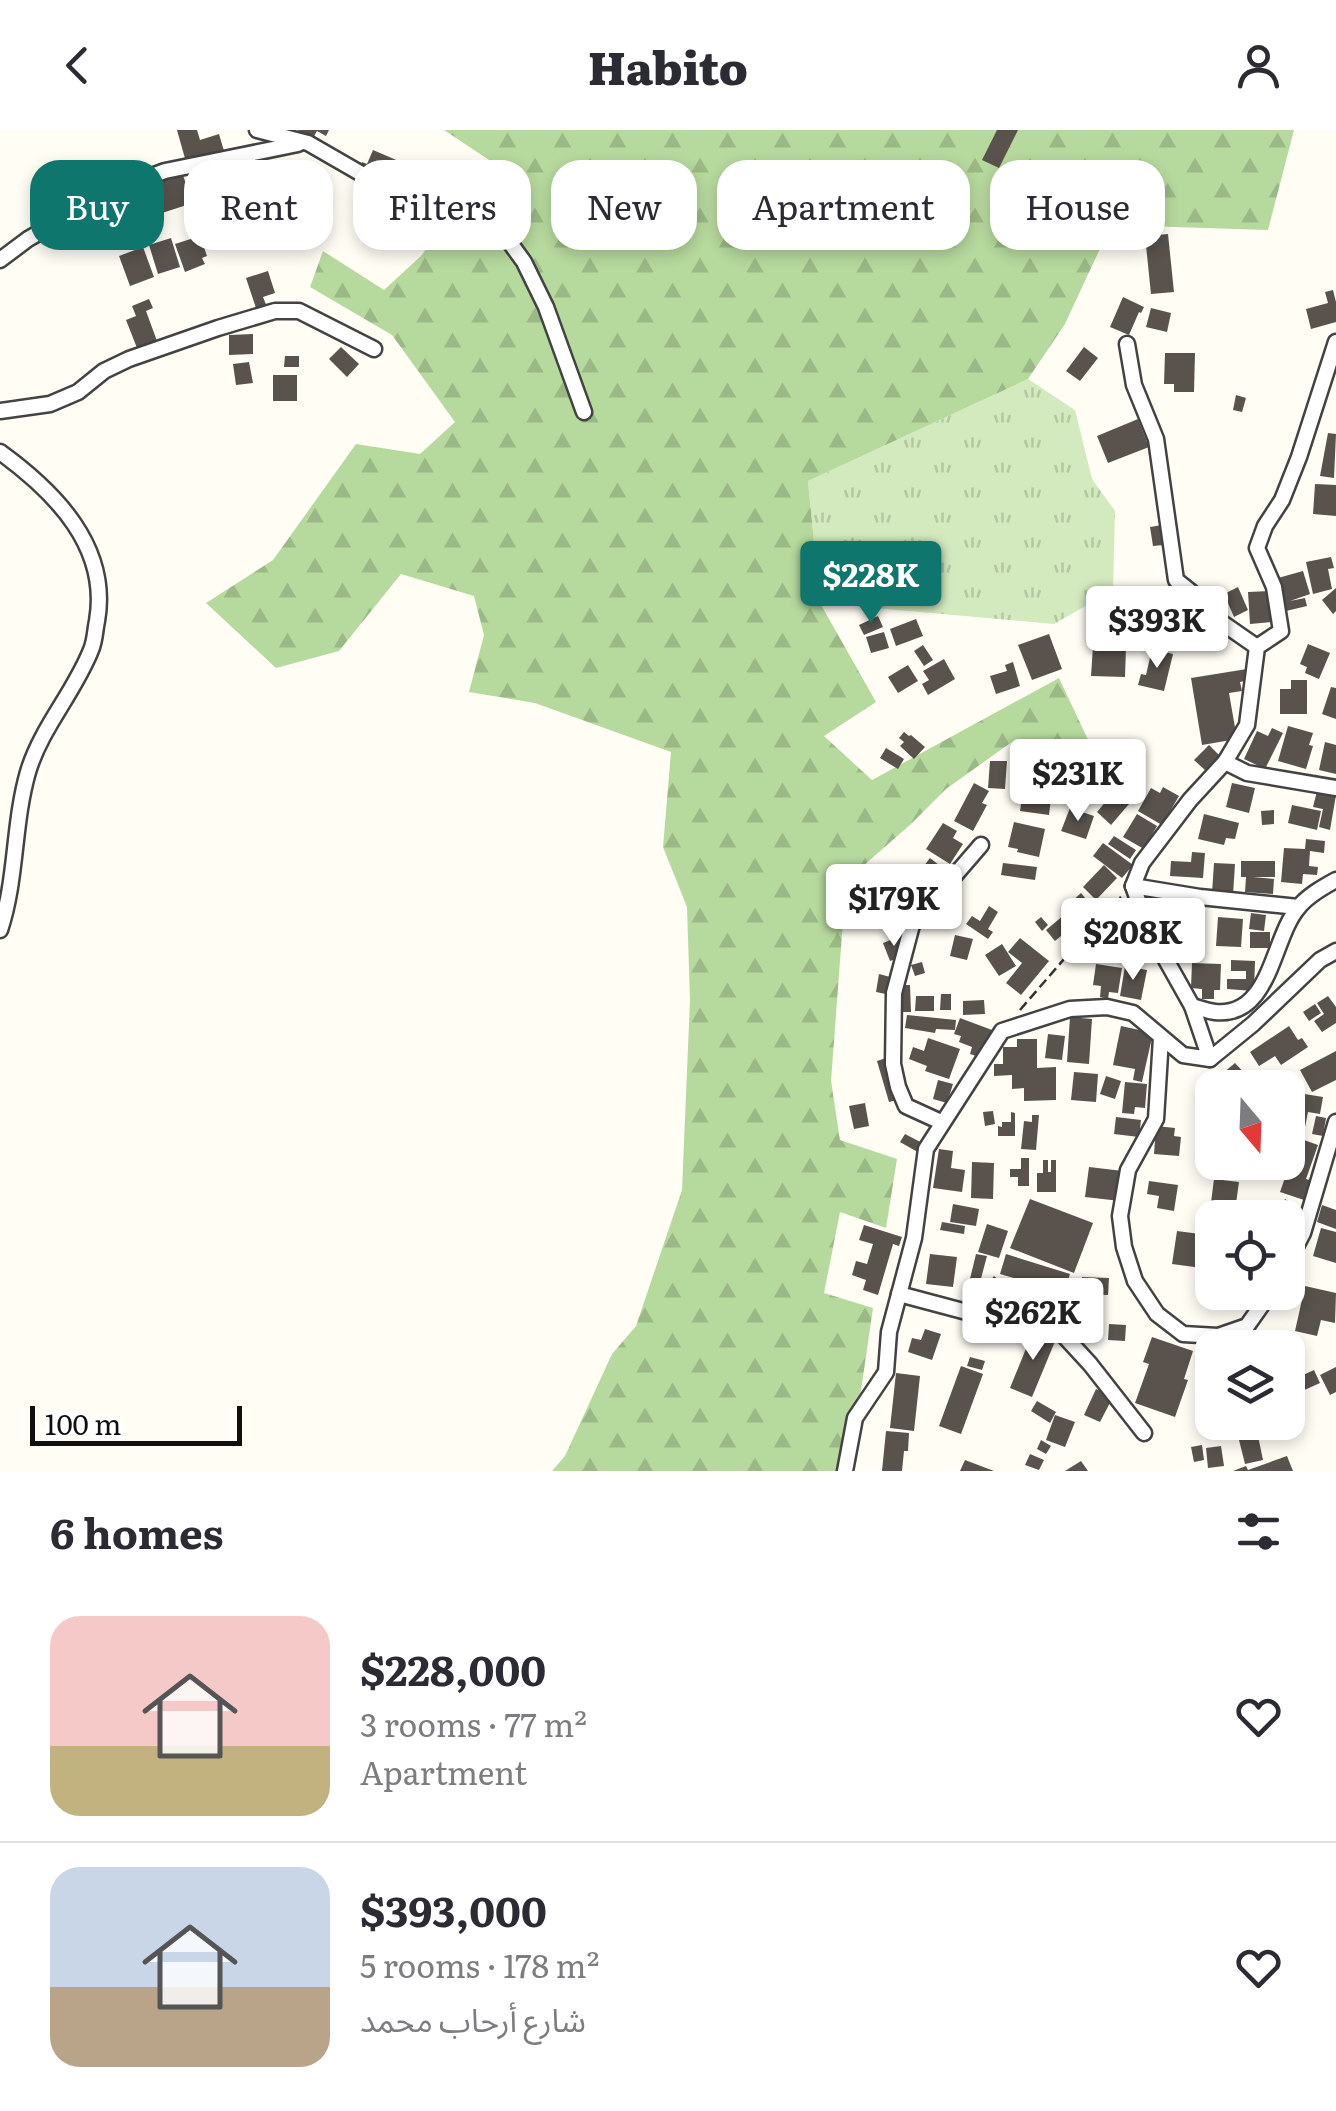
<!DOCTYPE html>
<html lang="en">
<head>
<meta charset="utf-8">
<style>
  body { margin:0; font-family:Literata,"Noto Sans Arabic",serif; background:#f2f2f3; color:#2b2b33; height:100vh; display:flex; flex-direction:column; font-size:38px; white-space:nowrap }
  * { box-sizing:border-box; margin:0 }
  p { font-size:32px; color:#7c7c81 }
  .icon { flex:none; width:55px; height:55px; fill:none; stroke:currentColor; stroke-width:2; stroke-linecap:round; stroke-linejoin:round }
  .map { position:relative; height:1341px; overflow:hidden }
  .panel { display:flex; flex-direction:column; background:#fff; flex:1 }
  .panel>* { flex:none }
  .banner { position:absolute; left:30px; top:30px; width:1278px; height:90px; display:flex; gap:20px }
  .needle { width:65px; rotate:161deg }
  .fabs { position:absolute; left:1195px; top:940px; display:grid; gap:20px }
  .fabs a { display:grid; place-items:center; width:110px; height:110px; border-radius:20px; background:#fff; box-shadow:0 5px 15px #0003; font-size:50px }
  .scale { position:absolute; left:30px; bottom:25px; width:212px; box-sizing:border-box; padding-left:10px; border:5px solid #101010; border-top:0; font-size:28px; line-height:35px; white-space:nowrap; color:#101010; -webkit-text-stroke:8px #fff; paint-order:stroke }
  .price { position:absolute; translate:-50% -85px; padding:0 22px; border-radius:10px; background:#fff; color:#222; font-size:32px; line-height:65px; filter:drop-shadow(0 2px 5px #0008) }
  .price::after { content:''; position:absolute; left:50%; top:60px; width:30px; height:22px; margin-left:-15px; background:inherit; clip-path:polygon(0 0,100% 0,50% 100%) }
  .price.on { background:#0f766e; color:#fff }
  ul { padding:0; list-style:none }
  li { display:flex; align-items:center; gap:30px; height:250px; padding:0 50px }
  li+li { border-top:2px solid #e1e1e2 }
  li span { display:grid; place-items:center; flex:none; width:280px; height:200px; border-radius:30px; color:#555 }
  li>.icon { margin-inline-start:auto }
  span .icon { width:120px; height:120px; fill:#fffc; stroke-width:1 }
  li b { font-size:42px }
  h2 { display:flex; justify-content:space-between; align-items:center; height:120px; padding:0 50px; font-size:42px }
  .tag { padding:0 35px; border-radius:30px; background:#fff; box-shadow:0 5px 15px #0003; font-size:35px; line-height:90px }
  .tag.on { background:#0f766e; color:#fff }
  header { display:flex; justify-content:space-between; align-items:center; height:130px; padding:0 50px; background:#fff; font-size:45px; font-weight:800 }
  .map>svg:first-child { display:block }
  .grass { fill:url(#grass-tufts) }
  .forest { fill:url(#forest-firs) }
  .building { fill:#59524d }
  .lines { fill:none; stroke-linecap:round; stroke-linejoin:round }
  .street-casing { stroke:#434343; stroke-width:19 }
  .path { stroke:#323232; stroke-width:2.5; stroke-dasharray:10 5; stroke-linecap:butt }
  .street { stroke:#fff; stroke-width:14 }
</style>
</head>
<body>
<header><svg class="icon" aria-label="back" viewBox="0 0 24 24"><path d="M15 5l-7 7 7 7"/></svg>Habito<svg class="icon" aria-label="person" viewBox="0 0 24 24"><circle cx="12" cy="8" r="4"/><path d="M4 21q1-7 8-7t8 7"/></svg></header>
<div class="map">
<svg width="1336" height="1341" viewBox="0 0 1336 1341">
  <defs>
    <pattern id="grass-tufts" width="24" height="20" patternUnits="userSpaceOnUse" patternTransform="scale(2.5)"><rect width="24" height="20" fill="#d3e9be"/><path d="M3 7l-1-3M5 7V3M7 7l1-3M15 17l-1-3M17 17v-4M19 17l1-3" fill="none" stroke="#b4c7a2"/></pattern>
    <pattern id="forest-firs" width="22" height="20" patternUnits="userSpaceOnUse" patternTransform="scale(2.5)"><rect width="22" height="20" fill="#b6d99d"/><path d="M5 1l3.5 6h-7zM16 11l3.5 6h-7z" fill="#9bb986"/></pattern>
  </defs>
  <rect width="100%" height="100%" fill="#fffdf4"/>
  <path class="grass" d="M1028,249l47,31 17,69 23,32 -2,79 -59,34 -234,-21 -12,-122z"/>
  <path class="forest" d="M444,0h850l-26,100 -157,-5 -46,99 -37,55 -220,102 12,122 56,99 -52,34 48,44 187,-102 39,83 -38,35 -13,-56 -31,-1 -70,50 -35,35 -65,57 -15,200 9,59 57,19 -11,69 -46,-16 -16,81 49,15 -22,151 -6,12h-293l13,-15 47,-102 24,-28 46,-136 8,-190 -3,-93 -24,-60 8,-95 -136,-49 -66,-11 15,-57 -10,-39 -73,-22 -62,77 -63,17 -70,-65 67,-43 83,-116 64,10 35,-32 -63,-87 -82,-48 13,-36 61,39 37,-34 71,-94z"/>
  <g class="building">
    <path d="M177,0h20l3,10 19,-6 5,17 -38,11z"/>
    <path d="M297,0h32l-3,6 -9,-5 -4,7z"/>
    <path d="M997,0h21l-19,38 -17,-8z"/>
    <path d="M373,20l28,12 -12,26 -32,-15 5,-11 5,2z"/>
    <path d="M404,33l26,12 -11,24 -26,-12z"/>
    <path d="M181,40l12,33 -31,10 -11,-32z"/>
    <path d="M142,60l6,20 -23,7 -6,-20z"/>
    <path d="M233,80l8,24 -9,3 1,2 -25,9 -9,-25z"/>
    <path d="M1168,104l6,58 -23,2 -6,-58z"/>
    <path d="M200,106l7,20 -5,2 3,6 -20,8 -10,-28z"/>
    <path d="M171,108l9,29 -22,7 -9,-29z"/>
    <path d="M143,117l11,30 -24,9 -11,-30z"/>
    <path d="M268,141l7,22 -12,4 4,10 -10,4 -11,-33z"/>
    <path d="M1333,160l3,12v20l-25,7 -5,-20 22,-6 -3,-11z"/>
    <path d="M1123,167l21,10 -3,6 -2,-1 -10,23 -19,-8z"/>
    <path d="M149,169l4,9 -7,3 11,30 -20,7 -11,-28 10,-4 -4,-10z"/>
    <path d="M1151,178l20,5 -4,19 -21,-5z"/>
    <path d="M253,204v20l-24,1v-20z"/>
    <path d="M341,217l18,17 -12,13 -18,-18z"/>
    <path d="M1084,217l14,11 -18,23 -14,-10z"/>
    <path d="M1165,223h30l-1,39h-20v-8h-10z"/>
    <path d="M285,226h14v11h-15z"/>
    <path d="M249,232l4,21 -17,2 -3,-21z"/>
    <rect x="273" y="245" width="24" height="26"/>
    <path d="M1236,265l10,3 -4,14 -9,-2z"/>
    <path d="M1138,289l11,28 -41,16 -11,-27z"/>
    <path d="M1328,303l8,1 -2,44 -14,-2z"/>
    <path d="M1315,354l21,1v31l-23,-2z"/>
    <path d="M1162,395l2,20 -11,1 -3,-19z"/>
    <path d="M1331,427l3,11 -6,1 4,20 -19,5 -7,-32z"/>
    <path d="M1303,441l7,23 -20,7 15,-3 2,8 -21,5 -2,-8h2l-8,-25z"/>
    <path d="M1186,455l4,14 -16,5 -5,-14z"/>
    <path d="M1238,457l10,23 -14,7 -10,-23z"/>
    <path d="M1336,458v23l-3,3 -11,-14z"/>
    <path d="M1270,461l2,31 -22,2 -2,-32z"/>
    <path d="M1157,481l1,11 23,-2 1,14 -23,2v-4l-19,2 -1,-22z"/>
    <path d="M878,486l5,11 -19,8 -5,-10z"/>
    <path d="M916,489l7,17 -27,10 -6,-17z"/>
    <path d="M1221,491l7,11 -13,9 -7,-11z"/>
    <path d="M884,502l5,16 -18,5 -5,-16z"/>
    <path d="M1049,504l13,35 -30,11 -14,-35z"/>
    <path d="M1308,514l22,9 -11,26 -14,-6 2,-6 -7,-3z"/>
    <path d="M923,515l10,15 -9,6 -10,-15z"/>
    <path d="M1093,516l33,1 -1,30 -34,-1z"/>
    <path d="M1152,519l21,5 -9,37 -26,-6 3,-11 5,1z"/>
    <path d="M944,529l11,20 -27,16 -6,-11 7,-4 -6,-9z"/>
    <path d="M1013,532l7,24 -24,8 -6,-18 17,-5 -2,-6z"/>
    <path d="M908,535l10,16 -20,12 -10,-16z"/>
    <path d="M1247,539l2,11 -9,2 2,9 -13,2 8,46 -35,6 -11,-67z"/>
    <path d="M1291,550h16v34h-27v-25h11z"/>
    <path d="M1331,557l5,1v31l-14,-5z"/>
    <path d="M1288,596l25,7 -4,12 4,1 -7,23 -28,-8z"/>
    <path d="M1272,598l11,5 -18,36 -21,-10 13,-28 11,5z"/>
    <path d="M904,602l5,4 2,-1 14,12 -11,12 -14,-13 4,-4 -5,-4z"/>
    <path d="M1325,612l11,3v29l-17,-4z"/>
    <path d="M1209,615l11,11 -14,15 -12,-11z"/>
    <path d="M886,618l18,11 -6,10 -18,-11z"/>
    <path d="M990,631h17l-2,28 -17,-1z"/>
    <path d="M1031,641l23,3 -5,41 -29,-4 4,-29 6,1z"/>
    <path d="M974,653l15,8 -7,12 5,2 -14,26 -19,-10z"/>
    <path d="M1232,653l23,5 -6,25 -23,-6z"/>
    <path d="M1163,657l16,9 -17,29 -24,-14 13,-23 9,5z"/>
    <path d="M1317,661l19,4 -6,35 -11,-3 4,-18 -10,-2z"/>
    <path d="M1114,662l15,12 -18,21 -14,-13z"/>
    <path d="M1292,675l29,6 -4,19 -29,-7z"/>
    <path d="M1070,678l24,8 -8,23 -25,-8z"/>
    <path d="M1274,680v14l-12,1 -1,-14z"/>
    <path d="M1137,684l20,12 -13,23 -21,-12z"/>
    <path d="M1204,684l35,9 -4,16 -9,-1 -2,7 -26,-6z"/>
    <path d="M1014,692l31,7 -6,28 -22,-5 1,-3 -10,-2z"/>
    <path d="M943,693l14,8 -4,7 10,6 -13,20 -24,-15z"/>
    <path d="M1114,706l22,14 -6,9 -22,-15z"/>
    <path d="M1306,709l19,2 -1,12 -14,-2 -1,15 9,1 -1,8 -14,-1 -1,10 -21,-2 3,-34 21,1z"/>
    <path d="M1103,713l30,22 -11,13 -29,-22z"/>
    <path d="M1192,722l13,1 -2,25 -33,-2 1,-15 20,1z"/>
    <path d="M930,728l19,15 -32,41 -19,-14z"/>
    <path d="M1241,731h34v16h-22l21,2 -1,15 -28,-2 1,-15h-5z"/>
    <path d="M1003,733l34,4 -2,13 -34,-5z"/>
    <path d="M1214,733l21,1 -2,31 -21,-2z"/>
    <path d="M1104,735l13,13 -21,22 -13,-13z"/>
    <path d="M1081,763l16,19 -18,16 -4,-4 -20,17 -9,-11 18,-15 -3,-4z"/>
    <path d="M1183,774l16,1 -2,32h-14v7l-13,-1 2,-25 10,1z"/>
    <path d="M989,776l9,6 -10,17 5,3 -5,7 -22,-15 6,-8 8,5z"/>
    <path d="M1251,783l15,2 -2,16 -15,-2z"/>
    <path d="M1104,786l30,3 -2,18 -30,-3z"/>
    <path d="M1041,787l7,8 -6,6 -7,-9z"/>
    <path d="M1218,787l25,2 -2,28 -25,-1z"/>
    <rect x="1250" y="802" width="20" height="16"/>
    <path d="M955,805l18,4 -6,21 -17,-4z"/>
    <path d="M898,807l6,19 -14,5 -7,-18z"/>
    <path d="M1020,808l29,23 -28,34 -15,-12 16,-20 -14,-11z"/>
    <path d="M1002,814l14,22 -17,10 -14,-21z"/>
    <path d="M1231,830l24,1 -1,30 -27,-2v-10h19v-8h-15z"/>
    <path d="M922,832l3,11 -10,3 -4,-11z"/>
    <path d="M1192,833l29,1 -1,26h-6v9h-12v-10l-11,-1z"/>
    <path d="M1096,834l26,4 -4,25 -9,-1 -1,7 -8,-2 1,-11 -8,-1z"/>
    <path d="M1125,836l22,4 -6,30 -21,-4z"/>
    <path d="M879,844l15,4 -3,17 -15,-3z"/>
    <path d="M900,855h10l1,27h-9z"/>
    <path d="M941,864h10v16h-11z"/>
    <path d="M916,866h18v15h-19z"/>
    <path d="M1328,866l8,11v16l-14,9 -8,-11 10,-7 -7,-11z"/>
    <path d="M984,870l1,14 -22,1v-14z"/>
    <path d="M1315,874l6,9 -12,8 -6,-9z"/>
    <path d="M907,885l49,5 -1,10 -19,-1 -1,4 -30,-5z"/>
    <path d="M1070,887l22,2 -3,45 -22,-2z"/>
    <path d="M960,888l32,12 -10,28 -12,-4 2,-7 -13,-5 2,-6 -7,-2z"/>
    <path d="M1121,896l32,7 -11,49 -9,-2 2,-11 -22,-4z"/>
    <path d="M1289,896l9,14 4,-2 6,9 -27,18 -6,-9 -16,10 -9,-14z"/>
    <path d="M1048,904l17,2 -3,24 -17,-2z"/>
    <path d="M928,908l32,11 -11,30 -24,-8 2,-5 -18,-7 4,-12 11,4z"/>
    <path d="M1017,909h20v29l19,-1v33l-32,1v-13l-12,1v-14l-18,1v-12h9v-17h14z"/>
    <path d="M1336,921v29l-24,12 -12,-22z"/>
    <path d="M889,927l12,42 -12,3 -12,-41z"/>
    <path d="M1235,933l13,14 -8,7 -4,-5 -6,5 -8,-10z"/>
    <path d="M1074,942l24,2 -2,28 -25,-2z"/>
    <path d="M1106,946l15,5 -6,18 -15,-5z"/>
    <path d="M938,950l15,4 -6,19 -14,-4z"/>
    <path d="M1125,952l22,2 -2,24 -10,-1 -1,7 -12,-1z"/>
    <path d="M1292,962l31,5 -3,17 -12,-2 -4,20 -16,-2z"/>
    <path d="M865,973l4,23 -15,3 -5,-23z"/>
    <path d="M993,981l2,13 -10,2 -2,-14z"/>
    <path d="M1011,982l4,1v23h-17v-10l4,1v-5h9z"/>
    <path d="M1032,985h7l-3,35 -15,-1 3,-28 8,1z"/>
    <path d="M1316,986l10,2 -3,18 -11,-2z"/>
    <path d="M1116,987l25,3 -2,17 -25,-3z"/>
    <path d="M1156,996l19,2 -1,8 7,1 -2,19 -25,-2z"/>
    <path d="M905,1004l23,12 -5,9 -23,-13z"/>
    <path d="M1290,1005l28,10 -12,34 7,2 -6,20 -27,-9 7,-20 -9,-3 2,-7h8v-20z"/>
    <path d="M939,1019l14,2 -2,17 14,2 -3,22 -29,-4z"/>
    <path d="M1021,1028h8v28h-11v-9h-8v-8h11z"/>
    <path d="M1043,1030h5v12h3v-12h5v32h-19v-19h6z"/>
    <path d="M972,1032l22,1 -1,36 -22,-1z"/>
    <path d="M1089,1037l34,4 -3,30 -35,-4z"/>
    <path d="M1214,1049l25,3 -5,36h-22v9l-4,-1z"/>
    <path d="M1149,1051l29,4 -4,26 -17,-3 2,-12 -12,-2z"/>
    <path d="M1030,1069l63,24 -19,50 -64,-25z"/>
    <path d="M1285,1069l19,12 -16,27v-20h-14z"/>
    <path d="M953,1074l26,5 -3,17 -26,-4z"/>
    <path d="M1322,1075l14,5v19l-19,-7z"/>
    <path d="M942,1092l23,4 -1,8 -24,-4z"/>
    <path d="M987,1094l21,7 -9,27 -21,-6z"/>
    <path d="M864,1095l38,12 -3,9 -6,-2 -15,51 -15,-5 3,-10 -14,-5 4,-14 11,3 6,-20 -14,-4z"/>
    <path d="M1321,1098l15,4v31l-23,-7z"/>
    <path d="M1177,1101l23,3 -3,21 7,1 -2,12 -30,-4z"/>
    <path d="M930,1124l27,3 -4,30 -27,-3z"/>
    <path d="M976,1124l11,2 -8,30 -10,-3z"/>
    <path d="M1006,1124l64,20 -6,19 -64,-19z"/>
    <path d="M994,1146l13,11 -7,7 -12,-11z"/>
    <path d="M1082,1147l27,1 -1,17 -27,-1z"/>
    <path d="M1212,1150v12h16l-11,10 -13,-15z"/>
    <path d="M1305,1156l31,7 -1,30 -14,-3 -4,16 -22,-5z"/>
    <path d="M1109,1194l17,1 -1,16 -17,-1z"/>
    <path d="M925,1199l16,5 -9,26 -24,-8 4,-14 9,2z"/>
    <path d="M1034,1199l22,10 -24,58 -22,-9z"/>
    <path d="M1152,1207l41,14 -9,28 4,1 -13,37 -40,-14 14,-39 -6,-2z"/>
    <path d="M1204,1225l7,1 -1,14h-7z"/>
    <path d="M1288,1225l8,18 -8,4z"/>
    <path d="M970,1227l15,4 -3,9 -15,-4z"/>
    <path d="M961,1236l22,8 -22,60 -22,-8z"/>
    <path d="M1336,1237v25l-6,3 -10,-20z"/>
    <path d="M1314,1240l6,13 -20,9 3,7 -8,4 -7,-21z"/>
    <path d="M896,1243l24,3 -6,55 -24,-3z"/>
    <path d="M1202,1254l10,1v21h-7l1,-11h-4z"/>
    <path d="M1096,1259l17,8 -13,25 -16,-7z"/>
    <path d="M1037,1271l19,11 -6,11 -19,-12z"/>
    <path d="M1055,1285l20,7 -10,25 -19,-7z"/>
    <path d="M886,1301l23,2 -1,18h-4l-2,20h-20z"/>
    <path d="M1258,1306l5,24 -18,4 -6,-24z"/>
    <path d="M1041,1310l10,6 -5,8 -9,-5z"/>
    <path d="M1202,1315l2,15 -10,2 -3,-15z"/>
    <path d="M1221,1316l3,20 -16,2 -2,-20z"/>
    <path d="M1030,1324l14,6 -5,10 -14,-5z"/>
    <path d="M1287,1326l6,15h-60l13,-5 2,4z"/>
    <path d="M965,1330l29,11h-34z"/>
    <path d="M1081,1331l7,10h-23z"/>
  </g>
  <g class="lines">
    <g class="street-casing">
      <g id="street">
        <path d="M257,0l51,13 104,60 40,9 51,21 21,29 22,45 38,105"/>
        <path d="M0,130l28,-21 84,-48 53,-20 133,-27"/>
        <path d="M1127,214l7,41 22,54 20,141 20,16 25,26 36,25"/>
        <path d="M0,281l50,-7 28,-12 26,-21 25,-12 89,-31 57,-17h24l75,38"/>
        <path d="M0,322c55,40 110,95 97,169 -2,9 -2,20 -6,29 -17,43 -50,78 -63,122 -15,52 -11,107 -28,158"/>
        <path d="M1225,632l22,11 89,15"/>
        <path d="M1133,756l9,-23 48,-63 35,-38 22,-37 10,-78 24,-16 -7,-44 -17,-39 8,-22 17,-26 17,-43 37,-115"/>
        <path d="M1133,756l67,11 98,10"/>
        <path d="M1192,876c7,2 15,5 23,6 56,6 57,-74 83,-104 9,-12 25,-21 38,-28"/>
        <path d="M1161,908l-5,81 -28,51 -8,46 4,31 11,34 22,33 26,20 35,2 29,-10 24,-34"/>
        <path d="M1210,929l43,-35 67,-64 16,-9"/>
        <path d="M941,992l-35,-16 -8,-19 -5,-23 1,-71 18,-68 69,-80"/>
        <path d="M1288,1132l15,-29 33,-111"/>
        <path d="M899,1164l79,21h49l28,11 35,38 54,69"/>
        <path d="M845,1341l10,-53 31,-46 3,-40 25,-94 12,-89 76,-118 68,-22 37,-2 26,6 50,42 27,4 -18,-53 -45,-80 -14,-40"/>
      </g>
    </g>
    <path class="path" d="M1020,880l89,-103 12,-10"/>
    <use href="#street" class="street"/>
  </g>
</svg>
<div class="fabs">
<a><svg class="needle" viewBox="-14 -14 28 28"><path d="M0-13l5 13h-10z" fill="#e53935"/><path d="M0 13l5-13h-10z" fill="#7c7c81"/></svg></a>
<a><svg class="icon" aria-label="locate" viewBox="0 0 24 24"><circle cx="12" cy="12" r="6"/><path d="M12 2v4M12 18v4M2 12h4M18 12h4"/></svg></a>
<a><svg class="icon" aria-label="layers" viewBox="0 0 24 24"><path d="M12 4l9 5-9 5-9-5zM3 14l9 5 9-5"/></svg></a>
</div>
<div class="scale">100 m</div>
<b class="price on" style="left:871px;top:496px">$228K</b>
<b class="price" style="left:1157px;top:541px">$393K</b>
<b class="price" style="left:1078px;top:694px">$231K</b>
<b class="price" style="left:894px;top:819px">$179K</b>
<b class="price" style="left:1133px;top:853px">$208K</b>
<b class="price" style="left:1033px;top:1233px">$262K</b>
<div class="banner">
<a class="tag on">Buy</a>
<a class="tag">Rent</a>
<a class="tag">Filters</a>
<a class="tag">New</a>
<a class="tag">Apartment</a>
<a class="tag">House</a>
</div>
</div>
<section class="panel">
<h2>6 homes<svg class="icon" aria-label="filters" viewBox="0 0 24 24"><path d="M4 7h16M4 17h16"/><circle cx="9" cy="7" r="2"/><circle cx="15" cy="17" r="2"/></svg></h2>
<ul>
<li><span style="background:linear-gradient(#f6c9c9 65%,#c2b280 0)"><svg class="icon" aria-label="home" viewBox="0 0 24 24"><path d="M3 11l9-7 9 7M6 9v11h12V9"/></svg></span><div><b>$228,000</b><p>3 rooms · 77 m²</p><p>Apartment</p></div><svg class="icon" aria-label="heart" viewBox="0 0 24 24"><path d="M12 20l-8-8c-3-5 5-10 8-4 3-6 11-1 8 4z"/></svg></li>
<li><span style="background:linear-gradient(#c9d6e8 60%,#b9a48a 0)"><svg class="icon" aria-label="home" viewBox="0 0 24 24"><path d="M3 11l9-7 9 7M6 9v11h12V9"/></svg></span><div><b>$393,000</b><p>5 rooms · 178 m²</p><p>شارع أرحاب محمد</p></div><svg class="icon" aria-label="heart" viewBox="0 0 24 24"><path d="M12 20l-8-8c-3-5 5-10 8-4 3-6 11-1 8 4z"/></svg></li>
</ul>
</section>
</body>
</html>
